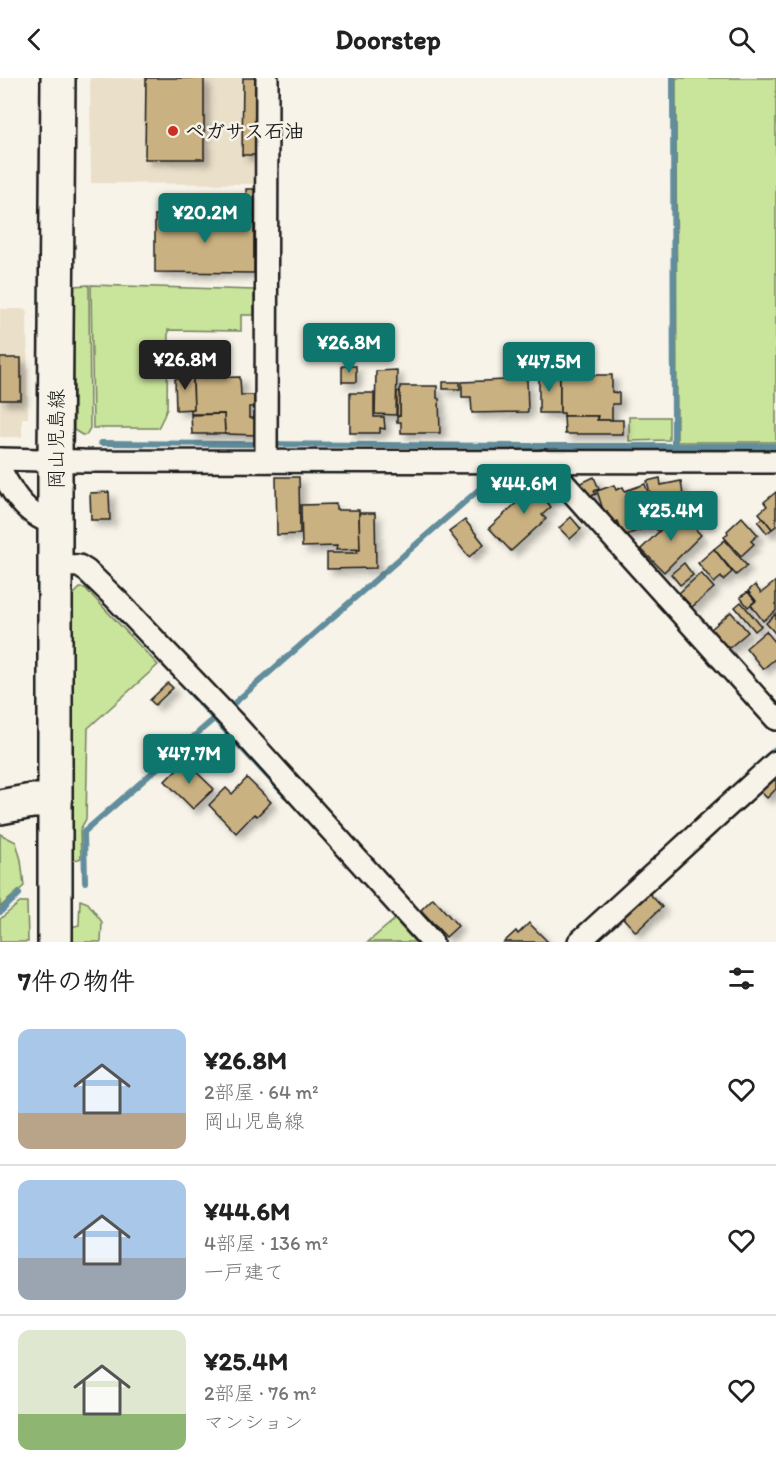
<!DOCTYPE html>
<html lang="ja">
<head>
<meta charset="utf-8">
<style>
  body { margin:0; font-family:Itim,"Klee One",sans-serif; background:#f6f6f6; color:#222; height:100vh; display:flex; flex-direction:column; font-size:22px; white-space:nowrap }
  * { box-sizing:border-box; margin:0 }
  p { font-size:20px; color:#767676 }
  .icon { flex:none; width:33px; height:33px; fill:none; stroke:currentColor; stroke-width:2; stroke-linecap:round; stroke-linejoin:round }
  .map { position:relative; height:864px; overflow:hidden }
  .sheet { display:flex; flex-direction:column; background:#fff; flex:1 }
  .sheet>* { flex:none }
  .price { position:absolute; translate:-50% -51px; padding:0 14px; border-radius:6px; background:#0f766e; color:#fff; font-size:20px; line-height:39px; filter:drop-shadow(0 2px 3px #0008) }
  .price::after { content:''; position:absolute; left:50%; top:36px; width:18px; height:14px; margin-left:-9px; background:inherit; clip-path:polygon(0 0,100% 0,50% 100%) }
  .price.on { background:#222; color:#fff }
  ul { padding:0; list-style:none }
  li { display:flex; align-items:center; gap:18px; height:150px; padding:0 18px }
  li+li { border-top:2px solid #e0e0e0 }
  li span { display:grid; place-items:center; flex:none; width:168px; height:120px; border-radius:12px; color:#555 }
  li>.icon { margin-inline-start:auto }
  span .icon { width:72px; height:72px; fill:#fffc; stroke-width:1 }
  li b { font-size:26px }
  h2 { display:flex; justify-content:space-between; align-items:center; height:72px; padding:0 18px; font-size:26px }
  header { display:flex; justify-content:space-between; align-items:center; height:78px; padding:0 18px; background:#fff; font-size:27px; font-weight:700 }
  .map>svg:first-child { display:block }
  .built { fill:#eadfc9 }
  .green { fill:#c9e49b; stroke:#72805c; stroke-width:1.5 }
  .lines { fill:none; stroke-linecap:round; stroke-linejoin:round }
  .stream { stroke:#628d9c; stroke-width:6 }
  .building { fill:#cab181; stroke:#1c1c1c; stroke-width:1.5; filter:url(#shadow) }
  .street-casing { stroke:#1c1c1c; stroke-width:26 }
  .primary-casing { stroke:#1c1c1c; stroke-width:38 }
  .street { stroke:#f7f3e8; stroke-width:21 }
  .primary { stroke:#f7f3e8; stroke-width:33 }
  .poi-dot { fill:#c8321e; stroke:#f7f3e8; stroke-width:2 }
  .labels { text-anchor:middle; stroke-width:5; stroke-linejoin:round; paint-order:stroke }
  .poi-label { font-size:20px; font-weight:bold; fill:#1c1c1c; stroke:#f7f3e8; text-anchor:start }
  .street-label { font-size:20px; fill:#1c1c1c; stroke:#f7f3e8 }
</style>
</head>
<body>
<header><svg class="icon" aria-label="back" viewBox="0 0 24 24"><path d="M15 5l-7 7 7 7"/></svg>Doorstep<svg class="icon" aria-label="search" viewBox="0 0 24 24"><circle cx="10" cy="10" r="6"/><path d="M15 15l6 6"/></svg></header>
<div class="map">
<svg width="776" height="864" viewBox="0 0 776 864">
  <defs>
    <filter id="shadow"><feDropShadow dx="5.5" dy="5.5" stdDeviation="3" flood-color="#0004"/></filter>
  </defs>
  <rect width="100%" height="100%" fill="#f7f3e8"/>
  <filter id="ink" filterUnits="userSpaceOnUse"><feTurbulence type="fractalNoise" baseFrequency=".0167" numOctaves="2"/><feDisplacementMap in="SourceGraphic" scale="12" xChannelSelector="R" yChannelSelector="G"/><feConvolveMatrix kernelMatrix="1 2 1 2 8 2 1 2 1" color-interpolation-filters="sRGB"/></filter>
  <g filter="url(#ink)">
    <g class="built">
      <path d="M90,0h166l-1,106 -164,-1z"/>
      <path d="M0,231h27l1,109h-6v19h-22z"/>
    </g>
    <g class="green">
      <path d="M676,0h100v364h-99z"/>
      <path d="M89,207l1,143 -4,7h-4l-8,-5 -1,-144z"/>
      <path d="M91,207l163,5v25h-13v16l-73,-1 -1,78 -3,8 -6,12h-65z"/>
      <path d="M629,339h40v23l-40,1z"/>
      <path d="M80,510h5l73,77 -70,63 -2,91 -6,11 1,28 -5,2 -5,-1 1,-259 2,-6z"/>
      <path d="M0,756l16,8 5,18 3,26 -24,21z"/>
      <path d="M80,822l8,3 14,19 -1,20h-30v-15l8,-2z"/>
      <path d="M21,824h6l1,40h-28v-23z"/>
      <path d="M394,841l21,23h-47l26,-22z"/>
    </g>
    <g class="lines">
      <g class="stream">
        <path d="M673,0l1,368"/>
        <path d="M101,365l429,3h246"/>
        <path d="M187,611l99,107"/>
        <path d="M231,628l252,-220"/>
        <path d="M765,680l11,-9"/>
        <path d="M85,804l-1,-50 131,-114"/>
        <path d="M0,834l19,-18"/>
      </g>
    </g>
    <g class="building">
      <path d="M146,0h58v81h-59z"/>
      <path d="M243,0h12v77h-13z"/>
      <rect x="246" y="111" width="8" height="26"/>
      <path d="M155,137h99v58l-99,-1z"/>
      <path d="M213,264l2,20 -20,1 -1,-20z"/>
      <rect x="540" y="269" width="22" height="18"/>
      <rect x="0" y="280" width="21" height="42"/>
      <rect x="342" y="288" width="14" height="16"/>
      <path d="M179,292h12v7l2,1 1,31 -18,1 -1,-31h3z"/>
      <path d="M397,292l-1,45 -21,-1 1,-43z"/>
      <path d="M539,294l21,1v40h-21z"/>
      <path d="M560,297h52v17l7,1v11h-7v16h-15l1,-4h-34v-3h-4z"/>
      <path d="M240,299l1,18h13v12h-5v11h7v17l-31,-1 -1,-20h-33v-4l3,-1 -1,-31z"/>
      <path d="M527,301l1,33 -56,1 -1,-16h-9v-15z"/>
      <rect x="443" y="304" width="17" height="7"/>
      <path d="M400,308h37v12l2,1 1,34h-39v-11h-4v-5l3,-1z"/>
      <path d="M400,313v25h-3v-24z"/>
      <path d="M350,315h24v24h10l1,12 -5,-1v5h-30z"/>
      <path d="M224,336l1,20h-33l-1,-19z"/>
      <path d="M564,338h33v4h26v14h-58z"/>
      <path d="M537,398l18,19 -8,7 4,5 -9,8 4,4 -35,32 -22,-23 36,-33 -4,-5z"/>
      <path d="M276,399h23l1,57 -23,1z"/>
      <path d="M594,399l5,12 -5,2 2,3 -11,4 -6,-14z"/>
      <path d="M660,400l1,7 20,-4 3,21 -30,6 -7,-27z"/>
      <path d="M645,406l11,30 -5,2 3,9 -31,11 -6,-15 -5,2 -5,-12 -3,2 -7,-22 17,-6 2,5 7,-3 2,4z"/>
      <path d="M109,414l1,28h-19l-1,-27z"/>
      <path d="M776,414v34l-4,3 -13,-16 8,-7 -3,-4z"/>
      <path d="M336,426v6h23l1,39 -24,1 1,-4 -35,1 -1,-42z"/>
      <path d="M673,428l6,6 -20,20 -6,-6z"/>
      <path d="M679,434l22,23 -37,37 -23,-23z"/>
      <path d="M359,435h16l1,55 -49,1v-16h30v-3h3z"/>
      <path d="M571,439l10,12 -11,10 -11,-11z"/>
      <path d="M742,439l16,18 -7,6 3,3 -13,12 -17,-19 4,-4 -1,-2z"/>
      <path d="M763,440l9,11 -5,4 -9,-11z"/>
      <path d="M465,442l19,24 -15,13 -20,-25z"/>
      <path d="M725,462l22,26 -11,9 -22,-26z"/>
      <path d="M714,471l18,23 -9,8 -2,-3 -7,6 -16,-20z"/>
      <path d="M684,485l9,12 -13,10 -9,-11z"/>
      <path d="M701,495l13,15 -22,19 -13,-14z"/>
      <path d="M776,503v30l-13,10 -12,-16 5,-4 -8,-10 7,-6 6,8z"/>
      <path d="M748,514l7,9 -7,6 -8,-10z"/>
      <path d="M741,524l20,24 -6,5 -20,-24z"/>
      <path d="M731,534l17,20 -20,17 -17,-20z"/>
      <path d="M776,536v20l-10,-11z"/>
      <path d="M766,553l10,12v15l-13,11 -17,-21z"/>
      <path d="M168,605l5,5 -18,17 -5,-5z"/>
      <path d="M185,683l29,28 -21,20 -28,-28z"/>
      <path d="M770,696l6,7v8l-9,9 -11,-11z"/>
      <path d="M247,700l24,24 -14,14 -3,-2 -18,19 -27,-28 17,-17 6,6z"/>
      <path d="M648,814l14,15 -26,25 -14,-15z"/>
      <path d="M433,820l25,28 -12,11 -25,-27z"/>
      <path d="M529,845l19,19h-44l12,-11 2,3z"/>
    </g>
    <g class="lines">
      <g class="street-casing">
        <g id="street">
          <path d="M0,381l83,2 693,1"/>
          <path d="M0,381c0,12 3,16 9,26 11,20 25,33 46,39"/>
          <path d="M266,383l1,-383"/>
          <path d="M544,383l232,258"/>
          <path d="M56,487l23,1 8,5 29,28 119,125 197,218"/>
          <path d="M579,864l197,-180"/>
        </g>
      </g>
      <g class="primary-casing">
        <g id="primary">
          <path d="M0,729l32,-6h23"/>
          <path d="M55,864v-482l3,-382"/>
        </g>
      </g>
      <use href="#street" class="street"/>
      <use href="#primary" class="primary"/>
    </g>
  </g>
  <circle class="poi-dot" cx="173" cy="53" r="6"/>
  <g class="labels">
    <g class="poi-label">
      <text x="185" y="60">ペガサス石油</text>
    </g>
    <g class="street-label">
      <text transform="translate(56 361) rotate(-90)" y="7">岡山児島線</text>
    </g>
  </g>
</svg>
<b class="price" style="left:205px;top:166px">¥20.2M</b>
<b class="price" style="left:349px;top:296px">¥26.8M</b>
<b class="price on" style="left:185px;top:313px">¥26.8M</b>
<b class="price" style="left:549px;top:315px">¥47.5M</b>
<b class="price" style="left:524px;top:437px">¥44.6M</b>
<b class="price" style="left:671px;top:464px">¥25.4M</b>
<b class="price" style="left:189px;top:707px">¥47.7M</b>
</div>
<section class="sheet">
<h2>7件の物件<svg class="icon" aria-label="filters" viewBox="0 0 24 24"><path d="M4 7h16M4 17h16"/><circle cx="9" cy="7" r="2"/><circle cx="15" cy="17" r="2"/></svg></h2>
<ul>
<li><span style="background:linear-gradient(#a9c7e8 70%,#b9a48a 0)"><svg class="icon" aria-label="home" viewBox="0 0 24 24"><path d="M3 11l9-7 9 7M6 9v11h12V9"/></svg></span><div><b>¥26.8M</b><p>2部屋 · 64 m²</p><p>岡山児島線</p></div><svg class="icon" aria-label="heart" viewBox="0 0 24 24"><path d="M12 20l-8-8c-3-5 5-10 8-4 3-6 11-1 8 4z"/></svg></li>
<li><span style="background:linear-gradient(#a9c7e8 65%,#9aa5b1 0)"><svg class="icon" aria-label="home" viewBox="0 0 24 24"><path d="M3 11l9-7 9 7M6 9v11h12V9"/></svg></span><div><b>¥44.6M</b><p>4部屋 · 136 m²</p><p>一戸建て</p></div><svg class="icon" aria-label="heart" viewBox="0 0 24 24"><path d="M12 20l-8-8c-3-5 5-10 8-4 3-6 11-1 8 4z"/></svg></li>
<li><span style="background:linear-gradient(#dfe7d0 70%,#8fb573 0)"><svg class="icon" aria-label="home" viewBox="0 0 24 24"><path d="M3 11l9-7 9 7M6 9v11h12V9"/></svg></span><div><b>¥25.4M</b><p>2部屋 · 76 m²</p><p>マンション</p></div><svg class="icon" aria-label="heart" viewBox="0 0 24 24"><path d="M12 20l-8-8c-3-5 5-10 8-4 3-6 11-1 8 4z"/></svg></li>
</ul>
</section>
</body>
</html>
